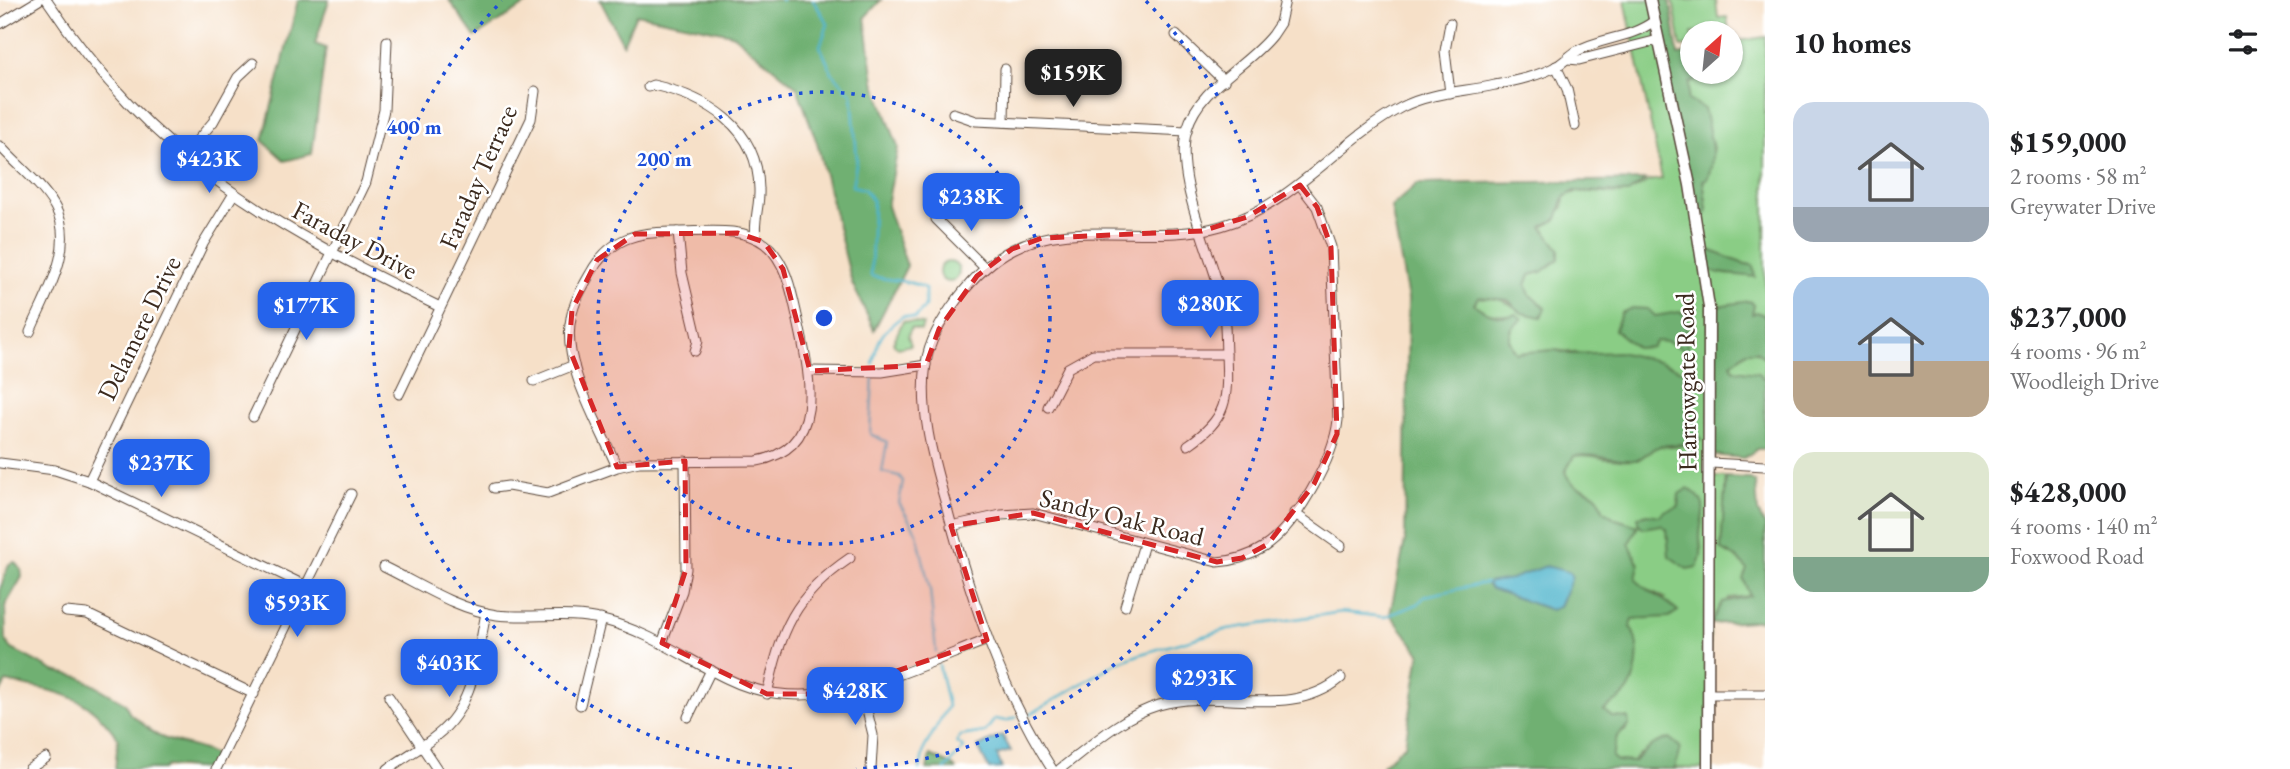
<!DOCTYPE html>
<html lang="en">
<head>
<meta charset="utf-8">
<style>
  body { margin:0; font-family:"EB Garamond",serif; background:#f6f6f6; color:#202124; height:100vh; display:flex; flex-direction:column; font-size:26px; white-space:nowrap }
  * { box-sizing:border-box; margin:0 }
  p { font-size:23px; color:#757577 }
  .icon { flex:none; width:38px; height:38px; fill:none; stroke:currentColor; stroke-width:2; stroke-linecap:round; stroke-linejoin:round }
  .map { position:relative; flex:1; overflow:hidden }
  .details { display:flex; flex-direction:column; background:#fff; width:525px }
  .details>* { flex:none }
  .needle { width:46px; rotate:27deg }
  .controls { position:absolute; left:1680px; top:21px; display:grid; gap:14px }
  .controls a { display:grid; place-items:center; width:63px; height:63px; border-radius:50%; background:#fff; box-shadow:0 2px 5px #0004; font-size:35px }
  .price { position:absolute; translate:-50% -60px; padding:0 16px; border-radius:14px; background:#2563eb; color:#fff; font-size:23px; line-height:46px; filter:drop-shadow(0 2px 4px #0008) }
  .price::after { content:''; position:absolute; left:50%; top:42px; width:21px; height:16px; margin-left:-10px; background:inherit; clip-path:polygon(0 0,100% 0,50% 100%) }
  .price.active { background:#222; color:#fff }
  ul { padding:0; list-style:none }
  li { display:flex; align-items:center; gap:21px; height:175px; padding:0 28px }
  li span { display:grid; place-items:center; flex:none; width:196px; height:140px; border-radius:21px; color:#555 }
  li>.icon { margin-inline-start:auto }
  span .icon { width:84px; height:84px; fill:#fffc; stroke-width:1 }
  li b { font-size:30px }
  h2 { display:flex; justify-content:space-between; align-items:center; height:84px; padding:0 28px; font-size:30px }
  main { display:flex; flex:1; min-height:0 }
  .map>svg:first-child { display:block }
  .green { fill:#8acd85; stroke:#627c52; stroke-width:2 }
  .forest { fill:#6fb072; stroke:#556d48; stroke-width:2 }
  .water { fill:#4cb3cb; stroke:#446e74; stroke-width:2 }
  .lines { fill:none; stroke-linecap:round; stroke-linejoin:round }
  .stream { stroke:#4cb3cb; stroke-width:2.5 }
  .minor-casing { stroke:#574538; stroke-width:11 }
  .major-casing { stroke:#574538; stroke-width:13 }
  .minor { stroke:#fff; stroke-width:9 }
  .major { stroke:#fff; stroke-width:10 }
  .marked { fill:#d62828; fill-opacity:0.2; stroke:#d62828; stroke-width:5; stroke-dasharray:14 9; stroke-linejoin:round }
  .ring { fill:none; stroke:#1d4ed8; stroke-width:3.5; stroke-dasharray:3.5 7 }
  .labels { text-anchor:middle; stroke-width:5; stroke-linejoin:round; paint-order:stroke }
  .street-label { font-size:26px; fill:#3b2a1e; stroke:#fff }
  .centre { fill:#1d4ed8; stroke:#fff; stroke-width:3.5 }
  .ring-label { font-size:21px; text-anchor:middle; font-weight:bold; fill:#1d4ed8; stroke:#fff; stroke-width:5; stroke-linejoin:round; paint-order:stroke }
</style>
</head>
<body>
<main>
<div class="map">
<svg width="1765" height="769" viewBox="0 0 1765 769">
  <rect width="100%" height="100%" fill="#fff"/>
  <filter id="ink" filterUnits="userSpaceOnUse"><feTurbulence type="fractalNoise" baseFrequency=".0143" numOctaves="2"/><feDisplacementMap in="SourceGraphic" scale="14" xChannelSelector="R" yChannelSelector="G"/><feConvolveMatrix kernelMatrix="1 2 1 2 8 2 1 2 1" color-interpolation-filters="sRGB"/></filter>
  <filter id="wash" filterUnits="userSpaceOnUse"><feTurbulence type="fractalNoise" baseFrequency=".00686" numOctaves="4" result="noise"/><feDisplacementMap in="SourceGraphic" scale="28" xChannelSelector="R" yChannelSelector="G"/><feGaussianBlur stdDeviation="1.57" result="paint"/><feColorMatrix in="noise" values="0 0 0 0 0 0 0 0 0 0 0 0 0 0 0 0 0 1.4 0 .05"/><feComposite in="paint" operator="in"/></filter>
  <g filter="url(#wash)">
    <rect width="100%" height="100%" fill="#f6e0c8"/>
    <g class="green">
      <path d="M1625,0h36l-7,21 53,189 -4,-31 10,-31 -5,-17 -20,-31 1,-19 11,-1 -2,-8h33v-30l34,-5v279l-8,-4 -5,2 2,-9 -45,2 2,170h15l-5,72 17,10 9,10 -1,17 4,10 -21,2 -19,26 -2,145 -35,-1 7,-21 -40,7 -7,8 -16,-1 -6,-4 6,-21 9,-6 2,-11 -15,-2 -10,-7c37,-25 35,-43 27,-84l2,-7 9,-2 24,-19 -26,-13 -4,-6 4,-14 -10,-22 9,-17 -22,-7 -13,-9c-6,-29 -28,-13 -38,-38l9,-16 11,-2 21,5 32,1 18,-13 36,-2 -107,-91 -30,-4 -39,3 -7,-13 3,-12 9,-10 -36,-6 -11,-8 4,-7c20,1 30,3 44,16l22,-5 -14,-13 -4,-10 4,-10 11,-3 18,-14v-9l-17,-22 21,-20 1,-10c20,-11 40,-1 61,-4 15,-3 16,-13 37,-14z"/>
      <path d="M1673,0h43l2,18 9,-1 2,16h-37v12l-11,2z"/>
      <circle cx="949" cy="272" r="10"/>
      <path d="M903,321l20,3 -2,6 -10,-2 -3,8 3,9 -13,3 -5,-5z"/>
      <path d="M1748,351h8l9,7v22l-31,-10 -3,-6z"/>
    </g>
    <g class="forest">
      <path d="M298,0h31l-14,44 11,4 -14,106 -27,7 -22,-20z"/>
      <path d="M449,0h120l-39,2 -55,35z"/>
      <path d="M600,0h281l-16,17 9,64 24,66 -11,59 20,60 -33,64 -22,-47 -35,-140 -20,-56 -65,-53 -96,-20 -13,30z"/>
      <path d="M1661,0h9l8,55 14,-3v20h7l1,8 -11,2 -1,18 16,9c5,24 14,46 3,70l-4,1 4,30 -8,24 -45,-214z"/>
      <path d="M1646,180l-18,13 -53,-2 -11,6 -7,22 -15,8 17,22v10l-18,13 -11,3 -4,10 4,10 15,13 -4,9 -19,-4 -14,-13 -29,-3 -5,7c11,9 28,16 42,10l6,5 -10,9 -3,12 7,13 39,-3 15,4 48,-2 40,9 28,11c10,30 -4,39 15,68 -14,7 -29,3 -43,7 -9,2 -14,12 -24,13 -20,2 -40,-8 -60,-4l-9,16c10,25 32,9 38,38l13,9 22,7 -9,17 10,22 -3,14c6,10 30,20 42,32l-9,6 -37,2 -2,7c11,17 9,45 -1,63 -5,9 -17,15 -25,21l9,7 15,1 1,7 -12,11 -5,21 5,4 16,1 21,-18 15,-6 11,9 -5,22h-290l-3,-4 23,-20 15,-92 -30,-39 15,-73 3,-242 -17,-92 26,-23z"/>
      <path d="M1702,249c19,2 32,15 51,16l2,12c-16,-3 -35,-1 -50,-8z"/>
      <path d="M1750,301l4,4 -2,9 5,-2 8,4v42l-9,-7h-8l-17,13 3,6 24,3 7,7v69h-8l-13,9 -33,-3 -2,-148z"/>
      <path d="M1632,308l16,1 7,7 24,-4 8,3v36l-19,-9 -12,-1 -4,6 -15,1 -22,-18 6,-17z"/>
      <path d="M1726,477l23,1 7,5 2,29 7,14v94l-55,4 12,-22 28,-6 -7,-17 4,-10 -9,-10 -17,-10z"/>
      <path d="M1688,488c26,16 11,28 12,51 1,12 3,17 -3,28l-10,2 -18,-13 -2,-27 -6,-4 -18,3 -5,-5v-6l9,-3 13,2 4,-5 14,-4 1,-13z"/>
      <path d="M15,562l6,7 1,8 -17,29 1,35 6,8 42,22 26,6 45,26 5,11c12,7 21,19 31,23 18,8 36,8 54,18l-6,14 -42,-3 -4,3h-48l3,-30c-31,-47 -62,-47 -112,-57l-6,11v-104l9,-25z"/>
      <path d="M930,755l24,11 2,3h-29z"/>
    </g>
    <g class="water">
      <path d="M1546,566l23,6 3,5 -13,30 -8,3 -60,-21 -5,-6 25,-4z"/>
      <path d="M1002,735l9,16 -14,4 5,13 -13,1 -11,-22z"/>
    </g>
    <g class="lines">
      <g class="stream">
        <path d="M781,0h1"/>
        <path d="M813,0l15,24 -8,22 12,27 20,21 5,65 -5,27 12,3 9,12 -2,75c19,5 36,3 54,12v19l-10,11 -12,-2c-20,14 -26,23 -30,48"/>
        <path d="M873,377l-3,57 17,8 -5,30 17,4 4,5 -4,22 18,30 13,57 6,62"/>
        <path d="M1029,715l87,-52 28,-10 84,-24 114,-17 42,5 34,-13 7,-8 61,-13"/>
        <path d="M920,769l4,-20 24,-43 -9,-41"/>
        <path d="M945,769l19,-21 -7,-5 3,-7 25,-4 10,-13 11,2 11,-4"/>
      </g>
    </g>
  </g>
  <g filter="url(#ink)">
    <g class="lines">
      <g class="minor-casing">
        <g id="minor">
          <path d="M47,0c107,161 224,225 393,307"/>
          <path d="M0,24l39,-24"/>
          <path d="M1176,35l48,46"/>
          <path d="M1568,59l11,1 79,-20"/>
          <path d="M1556,66l11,23 8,37"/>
          <path d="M648,87l5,-2c54,12 105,42 106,104 1,17 -6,32 -3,49"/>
          <path d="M1450,93l-5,-42 5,-28"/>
          <path d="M953,113l23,8 211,10"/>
          <path d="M1004,122l1,-53"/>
          <path d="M0,146c18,20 42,38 55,61 22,40 -10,89 -25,125"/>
          <path d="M184,156l29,-34 25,-45 15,-14"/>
          <path d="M936,219l49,49"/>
          <path d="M678,232l4,41 16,68 -3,10"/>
          <path d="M809,371l73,1 44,-7"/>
          <path d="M534,381l40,-16"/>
          <path d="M399,394l132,-275 4,-28"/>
          <path d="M1048,407l20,-39 25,-14h133"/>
          <path d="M253,417l113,-235 18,-72 3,-69"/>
          <path d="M1188,445c40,-27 40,-45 38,-91 -1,-20 0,-40 -5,-59 -12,-47 -47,-118 -34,-166 12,-42 60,-62 85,-94l8,-12 5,-23"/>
          <path d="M0,463l55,7 34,11 217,105"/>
          <path d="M1711,463l54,3"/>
          <path d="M89,481l114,-237 30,-49"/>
          <path d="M494,488l14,-2 40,7 69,-26 22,-5 118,-1c70,-13 53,-85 42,-136 -6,-26 -11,-63 -34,-81 -22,-18 -60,-12 -87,-12 -40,-1 -68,5 -88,42 -8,14 -16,28 -19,44 -10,46 28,106 46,149"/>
          <path d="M1294,513l47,33"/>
          <path d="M951,526l50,-11 32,-2 184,49c17,-1 33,-6 47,-15 32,-21 70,-89 74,-127l-7,-173 -14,-40 -17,-22"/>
          <path d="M384,567c37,18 72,42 113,48 35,4 71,-4 106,5 45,11 83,39 125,59 86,42 178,-8 259,-39"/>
          <path d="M1125,606l19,-62"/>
          <path d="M66,612l21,2 167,80"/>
          <path d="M662,643l20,-52 4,-22 -1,-108"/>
          <path d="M861,686l12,49 -2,34"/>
          <path d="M767,694c14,-64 27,-98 83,-136"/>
          <path d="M1709,694h56"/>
          <path d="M389,697l48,72"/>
          <path d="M580,705l21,-86"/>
          <path d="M688,717l23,-47"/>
          <path d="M29,769l17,-11"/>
          <path d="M216,769l135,-275"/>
          <path d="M388,769c16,-12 34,-21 49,-34 37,-29 40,-78 49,-122"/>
          <path d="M1052,769c-51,-80 -81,-170 -105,-261 -13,-46 -28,-95 -21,-145 6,-40 51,-96 87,-114 59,-31 143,-4 208,-23 73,-21 117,-85 181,-119 29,-15 62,-15 93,-22 20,-4 44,-9 62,-19 7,-4 13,-11 20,-15 25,-14 53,-12 77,-30"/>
          <path d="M1060,769c30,-23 62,-53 99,-64 60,-18 131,16 182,-27"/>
        </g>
      </g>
      <g class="major-casing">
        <path id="major" d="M1650,0l40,185 19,122 -1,462"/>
      </g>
      <use href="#minor" class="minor"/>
      <use href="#major" class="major"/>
    </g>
  </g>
  <path class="marked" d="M1300,185l17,22 14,40 6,187 -23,50 -46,60 -26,14 -25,4 -184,-49 -82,13 36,114 -157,54h-63l-105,-51 24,-74 -1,-108 -68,6 -48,-119 3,-38 25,-50 38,-26 103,-1 26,9 19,27 27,102 116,-6 13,-36 38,-53 35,-27 30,-11 160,-7 45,-14z"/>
  <g class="ring">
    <circle cx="824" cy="318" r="226"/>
    <path d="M792 769A452 452 0 0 1 502 1M1146 1A452 452 0 0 1 856 769"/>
  </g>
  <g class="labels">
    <g class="street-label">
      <text transform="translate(478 177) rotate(-66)" y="9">Faraday Terrace</text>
      <text transform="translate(355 240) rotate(28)" y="9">Faraday Drive</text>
      <text transform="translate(139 328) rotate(-64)" y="9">Delamere Drive</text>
      <text transform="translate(1686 382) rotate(-91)" y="9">Harrowgate Road</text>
      <text transform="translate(1122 517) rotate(14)" y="9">Sandy Oak Road</text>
    </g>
  </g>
  <circle cx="824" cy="318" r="10" class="centre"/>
  <g class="ring-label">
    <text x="414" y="134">400 m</text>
    <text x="664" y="166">200 m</text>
  </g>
</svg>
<div class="controls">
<a><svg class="needle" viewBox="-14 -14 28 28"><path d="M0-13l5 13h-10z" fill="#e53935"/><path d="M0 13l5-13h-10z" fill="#757577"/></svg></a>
</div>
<b class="price active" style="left:1073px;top:109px">$159K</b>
<b class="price" style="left:209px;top:195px">$423K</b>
<b class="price" style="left:971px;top:233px">$238K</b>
<b class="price" style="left:1210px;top:340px">$280K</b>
<b class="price" style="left:306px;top:342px">$177K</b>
<b class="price" style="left:161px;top:499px">$237K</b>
<b class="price" style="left:297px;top:639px">$593K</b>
<b class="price" style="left:449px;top:699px">$403K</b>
<b class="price" style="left:1204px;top:714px">$293K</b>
<b class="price" style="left:855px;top:727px">$428K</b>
</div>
<section class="details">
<h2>10 homes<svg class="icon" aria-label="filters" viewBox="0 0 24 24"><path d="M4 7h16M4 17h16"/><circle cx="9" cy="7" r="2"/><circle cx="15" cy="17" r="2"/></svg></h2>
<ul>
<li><span style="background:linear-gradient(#c9d6e8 75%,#9aa5b1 0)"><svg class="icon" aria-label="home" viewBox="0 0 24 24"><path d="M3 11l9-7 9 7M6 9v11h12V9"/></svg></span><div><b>$159,000</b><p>2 rooms · 58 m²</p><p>Greywater Drive</p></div></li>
<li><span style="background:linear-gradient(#a9c7e8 60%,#b9a48a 0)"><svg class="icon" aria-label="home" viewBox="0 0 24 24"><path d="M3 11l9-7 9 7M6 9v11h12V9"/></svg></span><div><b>$237,000</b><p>4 rooms · 96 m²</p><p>Woodleigh Drive</p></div></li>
<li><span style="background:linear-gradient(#dfe7d0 75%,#7fa58c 0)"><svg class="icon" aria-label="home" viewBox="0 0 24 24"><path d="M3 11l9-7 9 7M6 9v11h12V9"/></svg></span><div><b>$428,000</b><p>4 rooms · 140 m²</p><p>Foxwood Road</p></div></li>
</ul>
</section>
</main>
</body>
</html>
